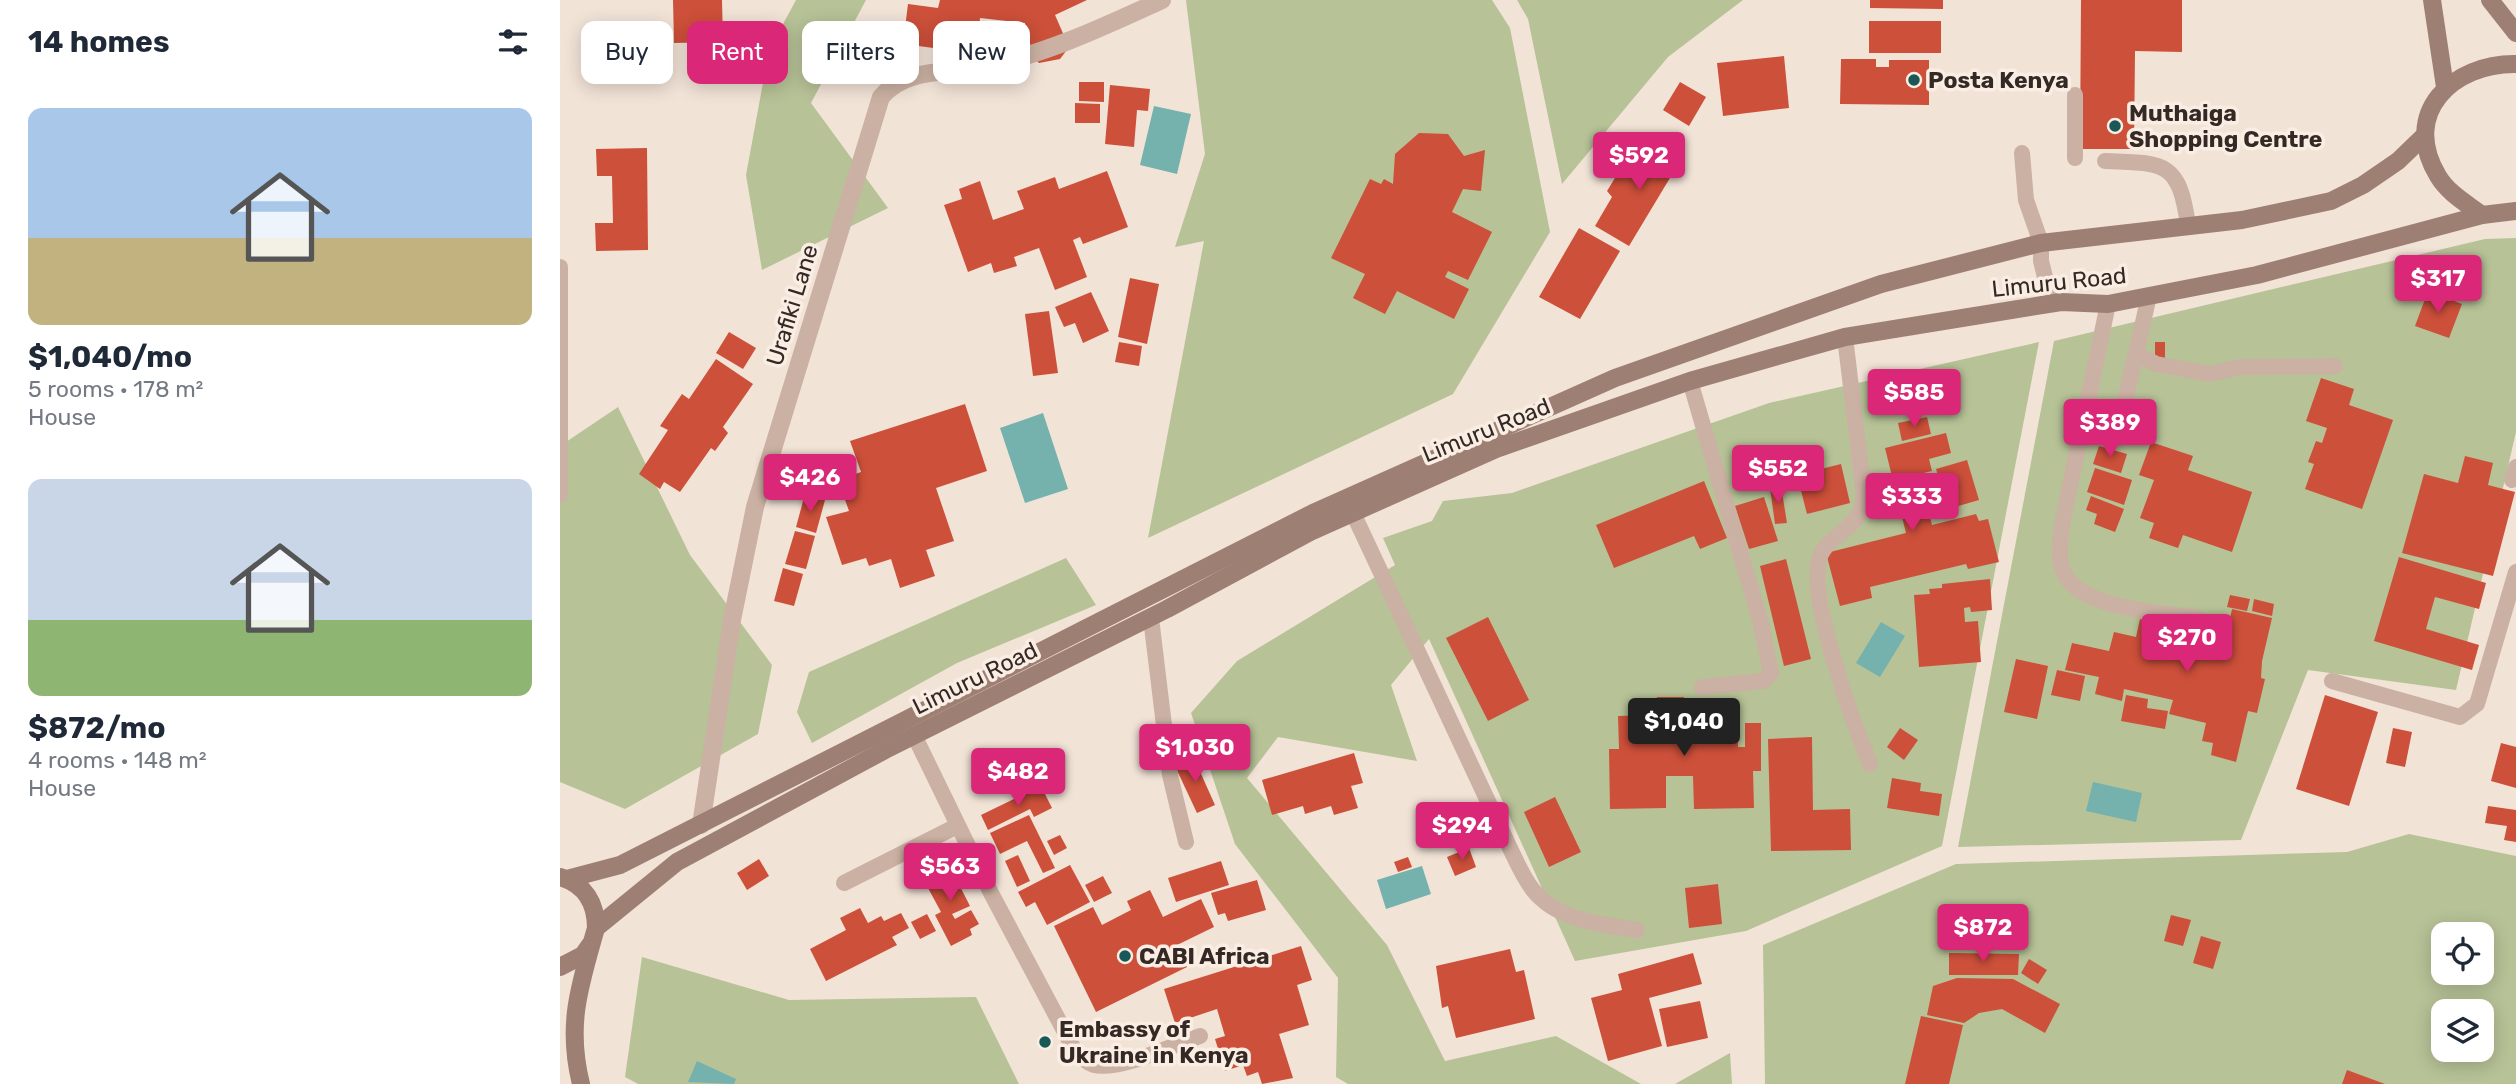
<!DOCTYPE html>
<html lang="en">
<head>
<meta charset="utf-8">
<style>
  body { margin:0; font-family:Rubik,sans-serif; background:#f2f2f3; color:#1f2937; height:100vh; display:flex; flex-direction:column; font-size:26px; white-space:nowrap }
  * { box-sizing:border-box; margin:0 }
  p { font-size:23px; color:#747a83 }
  .icon { flex:none; width:38px; height:38px; fill:none; stroke:currentColor; stroke-width:2; stroke-linecap:round; stroke-linejoin:round }
  .map { position:relative; flex:1; overflow:hidden }
  .details { display:flex; flex-direction:column; background:#fff; width:560px }
  .details>* { flex:none }
  .guide { position:absolute; left:21px; top:21px; width:665px; height:63px; display:flex; gap:14px }
  .fabs { position:absolute; left:1871px; top:922px; display:grid; gap:14px }
  .fabs a { display:grid; place-items:center; width:63px; height:63px; border-radius:14px; background:#fff; box-shadow:0 4px 18px #0003; font-size:35px }
  .price { position:absolute; translate:-50% -60px; padding:0 16px; border-radius:7px; background:#db2777; color:#fff; font-size:23px; line-height:46px; filter:drop-shadow(0 2px 4px #0008) }
  .price::after { content:''; position:absolute; left:50%; top:42px; width:21px; height:16px; margin-left:-10px; background:inherit; clip-path:polygon(0 0,100% 0,50% 100%) }
  .price.on { background:#222; color:#fff }
  ul { padding:0; list-style:none }
  li { display:grid; align-content:center; gap:14px; height:371px; padding:0 28px }
  li span { display:grid; place-items:center; height:217px; border-radius:14px; color:#555 }
  li>.icon { margin-inline-start:auto }
  span .icon { width:126px; height:126px; fill:#fffc; stroke-width:1 }
  li b { font-size:30px }
  h2 { display:flex; justify-content:space-between; align-items:center; height:84px; padding:0 28px; font-size:30px }
  .pill { padding:0 24px; border-radius:14px; background:#fff; box-shadow:0 4px 18px #0003; font-size:24px; line-height:63px }
  .pill.on { background:#db2777; color:#fff }
  main { display:flex; flex:1; min-height:0 }
  .map>svg:first-child { display:block }
  .green { fill:#b7c297; fill-rule:evenodd }
  .water { fill:#75b1ad }
  .building { fill:#cd503a }
  .lines { fill:none; stroke-linecap:round; stroke-linejoin:round }
  .service { stroke:#cbb1a3; stroke-width:16 }
  .minor { stroke:#cbb1a3; stroke-width:18 }
  .secondary { stroke:#9e7f74; stroke-width:18 }
  .poi-dot { fill:#195856; stroke:#faede3; stroke-width:2.5 }
  .labels { text-anchor:middle; stroke-width:7; stroke-linejoin:round; paint-order:stroke }
  .poi-label { font-size:23px; font-weight:bold; fill:#352925; stroke:#faede3; text-anchor:start }
  .street-label { font-size:23px; fill:#352925; stroke:#faede3 }
</style>
</head>
<body>
<main>
<section class="details">
<h2>14 homes<svg class="icon" aria-label="filters" viewBox="0 0 24 24"><path d="M4 7h16M4 17h16"/><circle cx="9" cy="7" r="2"/><circle cx="15" cy="17" r="2"/></svg></h2>
<ul>
<li><span style="background:linear-gradient(#a9c7e8 60%,#c2b280 0)"><svg class="icon" aria-label="home" viewBox="0 0 24 24"><path d="M3 11l9-7 9 7M6 9v11h12V9"/></svg></span><div><b>$1,040/mo</b><p>5 rooms · 178 m²</p><p>House</p></div></li>
<li><span style="background:linear-gradient(#c9d6e8 65%,#8fb573 0)"><svg class="icon" aria-label="home" viewBox="0 0 24 24"><path d="M3 11l9-7 9 7M6 9v11h12V9"/></svg></span><div><b>$872/mo</b><p>4 rooms · 148 m²</p><p>House</p></div></li>
</ul>
</section>
<div class="map">
<svg width="1956" height="1084" viewBox="0 0 1956 1084">
  <rect width="100%" height="100%" fill="#f2e3d7"/>
  <g class="green">
    <path d="M236,0h70l-55,103 77,105 -126,62 -16,-95 23,-125z"/>
    <path d="M626,0h306l18,28 40,204 -97,162 -305,144 56,-297 -29,6 30,-93z"/>
    <path d="M957,0h226l-75,57 -106,127 -34,-165z"/>
    <path d="M1956,238v194l-60,258 -148,-20 -67,170 -283,7 96,-506 431,-102z"/>
    <path d="M1479,342l-97,504 -196,85 -171,30 -146,-322 -38,46 26,76 -139,-24 -31,41 140,167 58,116 111,-25 85,48h-293l-12,-7 2,-99 -103,-134 -44,-131 46,-52 158,-96 -12,-27 49,-17 11,-20 69,-8 257,-90z"/>
    <path d="M58,407l72,148 82,110 -14,69 -133,75 -65,-27v-336z"/>
    <path d="M506,558l30,47 -139,58 -145,80 -15,-31 12,-40z"/>
    <path d="M1849,834l107,22v228h-751l-2,-139 193,-81 391,-12zM1883,934h39v39h-39zM1883,1012h39v38h-39z"/>
    <path d="M82,957l147,43 187,-3 43,87h-381l-13,-7z"/>
    <path d="M1170,1053l2,31h-57z"/>
  </g>
  <g class="water">
    <path d="M594,106l37,8 -14,60 -37,-9z"/>
    <path d="M483,413l25,76 -43,14 -25,-75z"/>
    <path d="M1321,622l24,14 -25,41 -24,-14z"/>
    <path d="M1533,782l49,11 -6,29 -50,-11z"/>
    <path d="M862,866l9,28 -45,15 -9,-29z"/>
    <path d="M137,1061l39,18 -2,5 -46,-2z"/>
  </g>
  <g class="building">
    <path d="M113,0h49l1,42 -49,1z"/>
    <path d="M380,0h147l-32,15 14,32 -9,12 -21,4 -12,-12 -2,-28 -45,-5 -1,12 -35,-5 -3,24 -38,-5 5,-40 30,4z"/>
    <path d="M1310,0h73v9l-73,-1z"/>
    <path d="M1521,0h101v52l-47,-1 -1,98h-54z"/>
    <rect x="1309" y="21" width="72" height="32"/>
    <path d="M1224,56l5,52 -66,8 -6,-53z"/>
    <path d="M1281,59h35v8h13v-7h40v45l-89,-1z"/>
    <path d="M519,82h25v20l-25,-1z"/>
    <path d="M1120,82l26,15 -17,29 -26,-16z"/>
    <path d="M550,85l40,4 -2,22 -11,-1 -3,37 -29,-3z"/>
    <path d="M515,103l25,1v19h-25z"/>
    <path d="M859,133l29,1 16,22 21,-6 -4,41 -18,-2 -11,23 40,20 -24,48 -20,-9 -3,6 24,12 -15,30 -57,-28 -12,23 -32,-16 12,-24 -34,-16 39,-79 11,5 3,-5 9,5 2,-30z"/>
    <path d="M1097,137l28,16 -56,93 -34,-20 17,-29 -5,-6 14,-23 13,8z"/>
    <path d="M87,148l1,102 -52,1 -1,-28h18l-1,-47h-15l-1,-27z"/>
    <path d="M547,171l21,56 -45,17 -3,-7 -7,3 14,37 -32,13 -16,-42 -25,9 3,9 -23,7 -3,-10 -23,9 -24,-67 18,-6 -3,-10 21,-8 13,39 31,-11 -7,-18 38,-14 4,12z"/>
    <path d="M1019,228l41,23 -40,68 -41,-22z"/>
    <path d="M570,278l29,6 -12,60 -29,-7z"/>
    <path d="M1868,291l34,13 -13,34 -34,-12z"/>
    <path d="M531,292l18,39 -26,12 -8,-20 -11,4 -9,-20z"/>
    <path d="M489,311l9,62 -25,3 -8,-62z"/>
    <path d="M169,332l27,16 -13,21 -27,-16z"/>
    <path d="M559,342l23,4 -3,20 -24,-4z"/>
    <rect x="1595" y="342" width="10" height="16"/>
    <path d="M156,359l37,25 -30,43 5,6 -13,18 -4,-3 -31,44 -16,-10 -4,7 -21,-15 29,-44 -8,-4 22,-32 7,5z"/>
    <path d="M1761,378l33,11 -5,16 44,15 -31,89 -57,-20 9,-25 -6,-2 8,-21 6,2 5,-15 -21,-7z"/>
    <path d="M405,404l22,67 -51,17 18,53 -28,9 9,26 -35,12 -9,-29 -22,7 -3,-8 -24,7 -16,-48 23,-6 -11,-31 23,-8 -11,-31z"/>
    <path d="M1367,417l4,17 -29,7 -4,-18z"/>
    <path d="M1386,433l5,20 -22,6 3,12 -13,3 13,51 44,-11 3,7 9,-2 11,43 -31,7 -2,-5 -96,23 2,11 -32,8 -14,-53 80,-20 -21,-85z"/>
    <path d="M1591,442l42,14 -5,14 64,22 -20,60 -49,-17 -5,13 -29,-10 5,-15 -14,-5 14,-38 -15,-5z"/>
    <path d="M1539,446l28,8 -6,19 -28,-9z"/>
    <path d="M1905,456l28,7 -5,22 27,7 -22,84 -91,-23 22,-79 34,9z"/>
    <path d="M255,459l20,6 -9,33 -20,-6z"/>
    <path d="M1407,460l12,40 -31,9 -12,-40z"/>
    <path d="M1281,464l9,39 -43,11 -10,-39z"/>
    <path d="M1535,468l37,12 -8,25 -37,-13z"/>
    <path d="M1144,481l23,57 -27,11 -6,-13 -80,32 -18,-43z"/>
    <path d="M1221,486l6,37 -12,1 -5,-36z"/>
    <path d="M245,494l20,6 -9,33 -20,-6z"/>
    <path d="M1531,496l33,13 -9,23 -21,-8 3,-10 -11,-4z"/>
    <path d="M1204,497l14,44 -29,8 -14,-43z"/>
    <path d="M235,531l20,5 -9,33 -21,-5z"/>
    <path d="M1839,557l87,26 -7,26 -44,-12 -9,32 53,16 -7,25 -98,-29z"/>
    <path d="M1226,559l25,100 -27,7 -24,-100z"/>
    <path d="M223,568l20,6 -9,32 -20,-5z"/>
    <path d="M1430,579l2,31 -21,2 -1,-5 -6,1 1,14 13,-1 3,41 -62,5 -5,-72 16,-1 -1,-5 13,-1v-4z"/>
    <path d="M1670,595l20,4 -3,12 -20,-4z"/>
    <path d="M1694,599l20,5 -2,12 -20,-5z"/>
    <path d="M1672,609l40,9 -10,43 -1,17 4,1 -8,34 -9,-2 -12,51 -25,-7 2,-12 -11,-2 4,-18 -37,-9 4,-14 -49,-11 -2,12 -27,-7 4,-17 -34,-7 7,-27 37,8 5,-19 22,5 4,-18 63,15 -5,20 23,5z"/>
    <path d="M928,617l41,83 -41,21 -42,-83z"/>
    <path d="M1456,659l32,7 -11,53 -33,-7z"/>
    <path d="M1497,670l28,6 -5,25 -29,-6z"/>
    <path d="M1566,695l22,4 -1,9 21,3 -3,18 -44,-8z"/>
    <path d="M1765,695l53,17 -29,94 -53,-17z"/>
    <path d="M1097,697h27l1,18 53,-1v33h7v-24h16v48h-8l1,37 -60,1 -1,-33h-27v32l-56,1 -1,-60h10l-1,-33 39,-1z"/>
    <path d="M1340,728l18,12 -14,20 -17,-13z"/>
    <path d="M1833,728l19,4 -7,35 -19,-4z"/>
    <path d="M1252,737l1,73 37,-1 1,41 -80,1 -3,-112z"/>
    <path d="M1941,743l15,4v41l-25,-7z"/>
    <path d="M794,753l9,30 -12,3 7,22 -24,7 -3,-9 -26,8 -2,-8 -31,9 -10,-35z"/>
    <path d="M633,756l22,49 -18,8 -23,-49z"/>
    <path d="M1332,778l29,5 -1,8 22,3 -3,22 -52,-8z"/>
    <path d="M481,786l11,22 -18,9 -4,-8 -42,21 -7,-15z"/>
    <path d="M995,797l26,55 -32,15 -25,-55z"/>
    <path d="M1928,806l28,4v32l-12,-2 3,-14 -22,-3z"/>
    <path d="M469,815l26,53 -12,5 -16,-32 -27,13 -10,-21z"/>
    <path d="M500,835l7,13 -13,7 -7,-14z"/>
    <path d="M909,848l7,19 -21,9 -8,-19z"/>
    <path d="M458,855l12,26 -13,6 -12,-26z"/>
    <path d="M848,857l4,10 -14,5 -4,-10z"/>
    <path d="M199,859l10,17 -22,14 -10,-17z"/>
    <path d="M387,861l23,45 -18,8 3,5 16,-9 8,14 -9,5 2,6 -21,11 -16,-31 6,-3 -20,-37z"/>
    <path d="M661,861l8,24 -53,17 -8,-24z"/>
    <path d="M510,865l20,37 -43,23 -12,-23 -9,5 -8,-15z"/>
    <path d="M543,876l9,17 -18,9 -9,-17z"/>
    <path d="M697,880l9,30 -38,11 -3,-8 -7,2 -7,-22z"/>
    <path d="M1158,884l4,40 -33,4 -4,-40z"/>
    <path d="M590,890l13,27 38,-18 13,28 -37,18 10,22 -91,45 -42,-86 39,-19 9,18 29,-15 -4,-9z"/>
    <path d="M300,908l8,15 13,-7 3,5 17,-8 8,15 -17,9 5,8 -71,36 -16,-32 36,-19 -6,-12z"/>
    <path d="M367,914l9,17 -16,8 -9,-17z"/>
    <path d="M1611,915l20,5 -8,26 -19,-5z"/>
    <path d="M1641,936l20,6 -8,27 -20,-6z"/>
    <path d="M741,946l11,34 -15,5 12,40 -30,9 14,44 -31,6 -4,-12 -11,4 -4,-11 -18,6 -10,-32 10,-3 -8,-27 -42,14 -11,-34z"/>
    <path d="M950,949l6,23 8,-2 11,49 -79,19 -8,-32 -6,2 -6,-42z"/>
    <path d="M1133,953l9,31 -53,14 13,48 -54,15 -17,-63 31,-8 -4,-16z"/>
    <path d="M1389,953l70,1 -1,21h-69z"/>
    <path d="M1469,959l18,11 -9,14 -17,-11z"/>
    <path d="M1397,978l56,1 47,25 -15,29 -43,-24 -23,4 -15,10 -37,-8 6,-29z"/>
    <path d="M1140,1001l8,37 -41,9 -8,-38z"/>
    <path d="M1361,1016l42,9 -14,59h-44z"/>
    <path d="M1787,1070l38,14h-43z"/>
  </g>
  <g class="lines">
    <g class="service">
      <path d="M1515,95v63"/>
      <path d="M1462,153l4,47 15,43v18l5,20 15,21"/>
      <path d="M1545,161c60,2 74,0 83,64"/>
      <path d="M0,267v228"/>
      <path d="M1548,304l-44,210c-3,18 -8,42 0,59 18,37 98,39 134,45"/>
      <path d="M1285,337l19,158c-1,6 -2,15 -6,21 -10,16 -34,24 -39,44 -11,38 35,165 51,204"/>
      <path d="M1576,354l20,10 54,10 29,-7 96,-1"/>
      <path d="M1130,381l70,239 11,53 -8,8 -61,6"/>
      <path d="M1558,432l31,-136"/>
      <path d="M1952,480l4,-13"/>
      <path d="M793,513l154,329c8,16 15,34 26,48 25,31 68,34 104,40"/>
      <path d="M591,618l19,157 16,67"/>
      <path d="M1772,681l128,36 17,-13 39,-132"/>
      <path d="M354,735l77,158 85,160c6,5 11,10 18,12 25,6 80,-20 106,-29"/>
      <path d="M284,883l113,-57"/>
    </g>
    <path class="minor" d="M141,825l31,-205 23,-113 126,-410c25,-30 65,-23 100,-30 63,-12 122,-40 181,-67"/>
    <g class="secondary">
      <path d="M1872,0l13,87"/>
      <path d="M1930,0l26,33"/>
      <path d="M1922,215c-16,-12 -34,-22 -44,-39 -38,-63 15,-113 78,-112"/>
      <path d="M0,877c25,7 36,26 36,51 -16,57 -30,96 -15,156"/>
      <path d="M7,879l53,-14 693,-352 302,-135 266,-94 160,-41 201,-23 89,-19 32,-16 35,-24 27,-26"/>
      <path d="M36,928l81,-66 208,-112 282,-141 143,-77 186,-83 194,-68 155,-44 216,-35 47,2 41,-8 108,-21 225,-60 34,-4"/>
      <path d="M0,967l23,-12 7,-10"/>
    </g>
  </g>
  <g class="poi-dot">
    <circle cx="1354" cy="80" r="7"/>
    <circle cx="1555" cy="126" r="7"/>
    <circle cx="565" cy="956" r="7"/>
    <circle cx="485" cy="1042" r="7"/>
  </g>
  <g class="labels">
    <g class="poi-label">
      <text x="1368" y="88">Posta Kenya</text>
      <text x="1569" y="121">Muthaiga<tspan x="1569" dy="26">Shopping Centre</tspan></text>
      <text x="579" y="964">CABI Africa</text>
      <text x="499" y="1037">Embassy of<tspan x="499" dy="26">Ukraine in Kenya</tspan></text>
    </g>
    <g class="street-label">
      <text transform="translate(1499 282) rotate(-6)" y="8">Limuru Road</text>
      <text transform="translate(232 305) rotate(-73)" y="8">Urafiki Lane</text>
      <text transform="translate(926 430) rotate(-22)" y="8">Limuru Road</text>
      <text transform="translate(415 678) rotate(-26)" y="8">Limuru Road</text>
    </g>
  </g>
</svg>
<div class="fabs">
<a><svg class="icon" aria-label="locate" viewBox="0 0 24 24"><circle cx="12" cy="12" r="6"/><path d="M12 2v4M12 18v4M2 12h4M18 12h4"/></svg></a>
<a><svg class="icon" aria-label="layers" viewBox="0 0 24 24"><path d="M12 4l9 5-9 5-9-5zM3 14l9 5 9-5"/></svg></a>
</div>
<b class="price" style="left:1079px;top:192px">$592</b>
<b class="price" style="left:1878px;top:315px">$317</b>
<b class="price" style="left:1354px;top:429px">$585</b>
<b class="price" style="left:1550px;top:459px">$389</b>
<b class="price" style="left:1218px;top:505px">$552</b>
<b class="price" style="left:250px;top:514px">$426</b>
<b class="price" style="left:1352px;top:533px">$333</b>
<b class="price" style="left:1627px;top:674px">$270</b>
<b class="price on" style="left:1124px;top:758px">$1,040</b>
<b class="price" style="left:635px;top:784px">$1,030</b>
<b class="price" style="left:458px;top:808px">$482</b>
<b class="price" style="left:902px;top:862px">$294</b>
<b class="price" style="left:390px;top:903px">$563</b>
<b class="price" style="left:1423px;top:964px">$872</b>
<div class="guide">
<a class="pill">Buy</a>
<a class="pill on">Rent</a>
<a class="pill">Filters</a>
<a class="pill">New</a>
</div>
</div>
</main>
</body>
</html>
